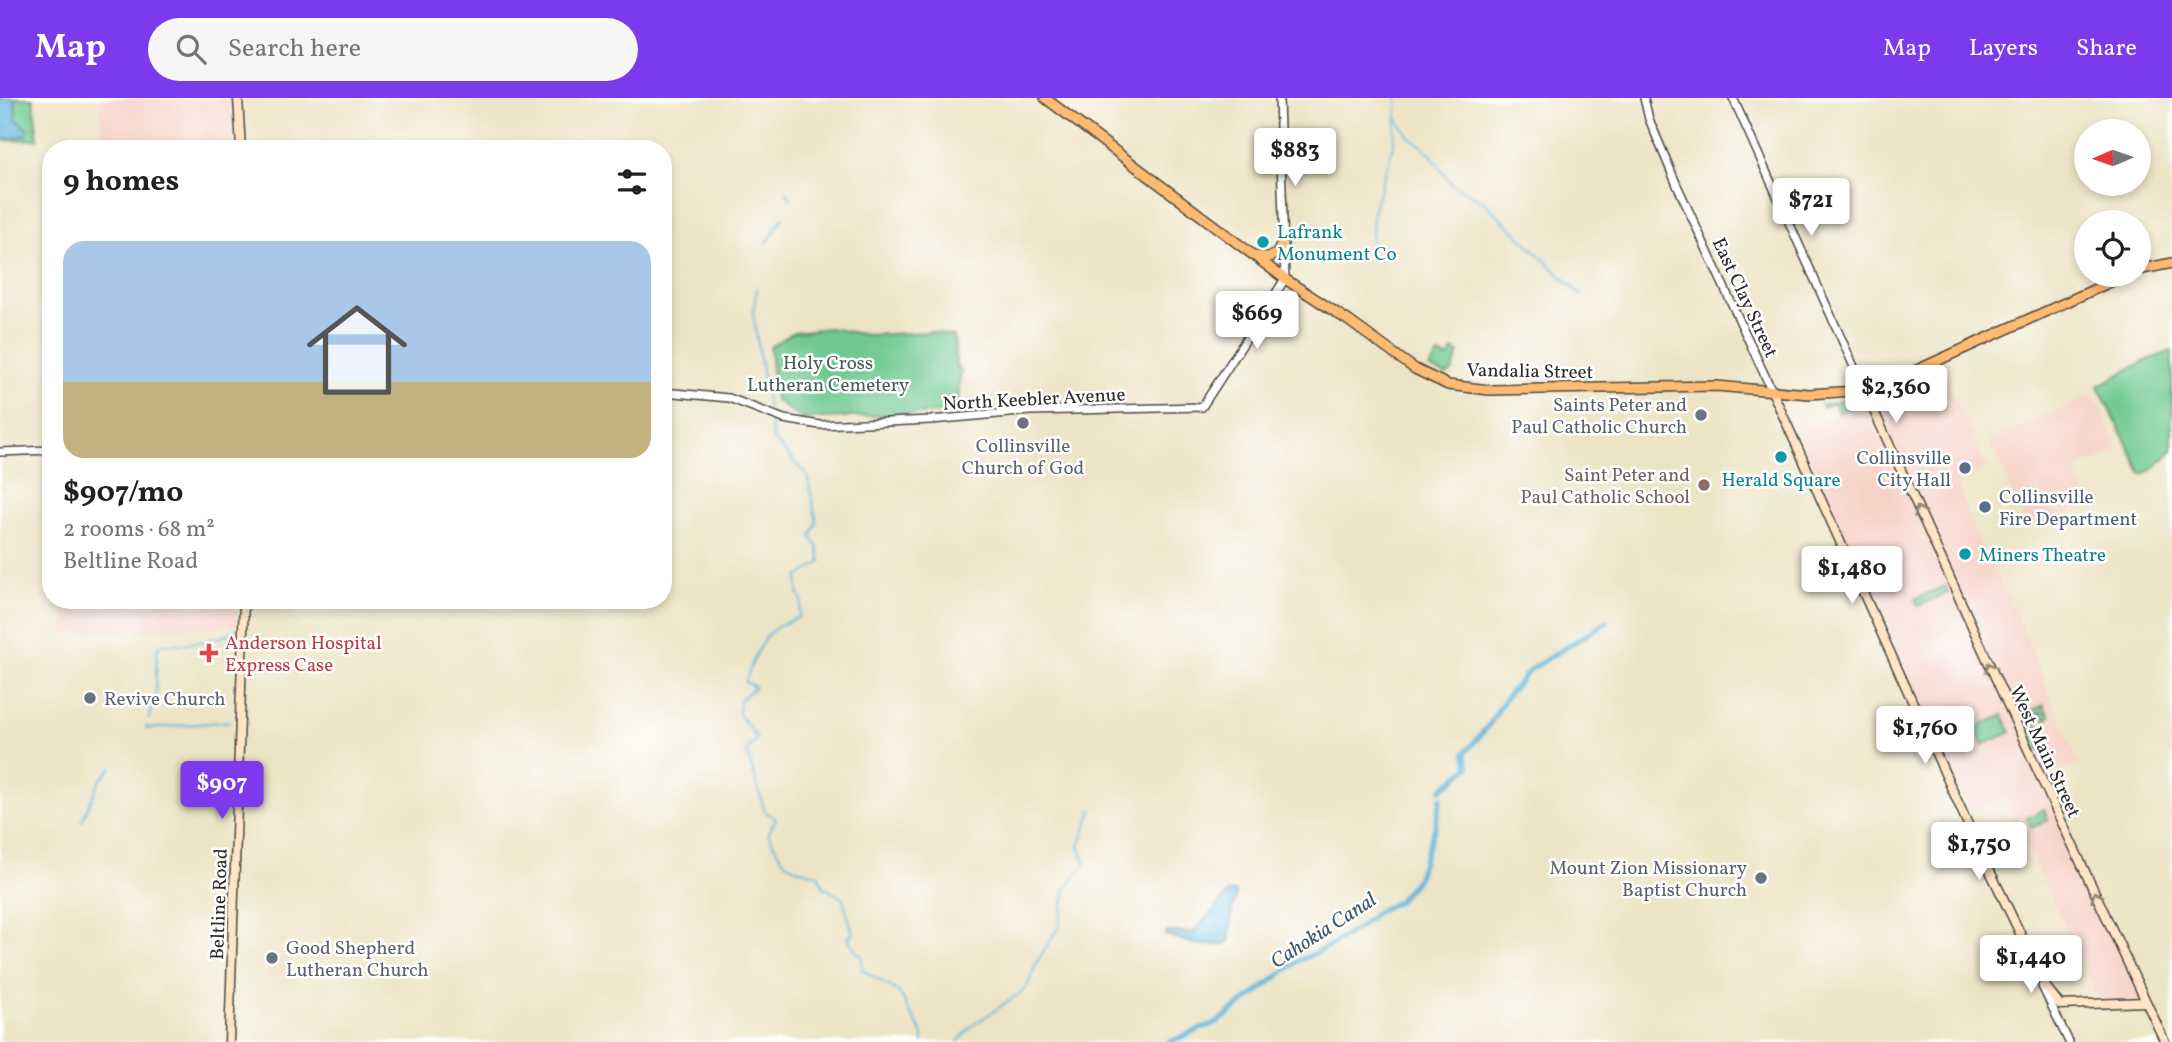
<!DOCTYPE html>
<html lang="en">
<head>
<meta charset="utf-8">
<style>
  body { margin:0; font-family:Vollkorn,serif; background:#f6f6f6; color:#202124; height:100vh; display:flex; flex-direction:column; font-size:26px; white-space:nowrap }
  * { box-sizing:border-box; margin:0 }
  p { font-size:23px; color:#757577 }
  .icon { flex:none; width:38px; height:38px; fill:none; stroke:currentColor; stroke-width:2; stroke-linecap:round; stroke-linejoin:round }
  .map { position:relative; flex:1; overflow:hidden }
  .drawer { position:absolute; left:42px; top:42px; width:630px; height:469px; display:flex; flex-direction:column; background:#fff; border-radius:28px; box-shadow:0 4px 10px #0003 }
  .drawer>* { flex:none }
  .needle { width:46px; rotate:268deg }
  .tools { position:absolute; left:2074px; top:21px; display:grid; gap:14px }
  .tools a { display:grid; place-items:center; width:77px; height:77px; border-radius:50%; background:#fff; box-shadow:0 4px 10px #0003; font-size:35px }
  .price { position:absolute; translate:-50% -60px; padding:0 16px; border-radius:7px; background:#fff; color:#222; font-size:23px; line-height:46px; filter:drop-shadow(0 2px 4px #0008) }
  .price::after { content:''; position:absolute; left:50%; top:42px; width:21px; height:16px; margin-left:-10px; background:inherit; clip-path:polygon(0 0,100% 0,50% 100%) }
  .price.current { background:#7c3aed; color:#fff }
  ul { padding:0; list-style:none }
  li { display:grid; align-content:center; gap:14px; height:371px; padding:0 21px }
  li span { display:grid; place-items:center; height:217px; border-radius:21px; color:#555 }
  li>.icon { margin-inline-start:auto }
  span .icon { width:126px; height:126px; fill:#fffc; stroke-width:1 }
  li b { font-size:30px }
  h2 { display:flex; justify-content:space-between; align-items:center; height:84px; padding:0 21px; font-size:30px }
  header { display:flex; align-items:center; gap:42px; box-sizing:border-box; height:98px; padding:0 35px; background:#7c3aed; color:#fff }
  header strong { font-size:33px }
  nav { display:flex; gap:38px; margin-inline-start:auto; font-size:24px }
  .search { width:490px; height:63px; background:#f6f6f6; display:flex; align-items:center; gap:18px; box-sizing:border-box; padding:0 24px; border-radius:38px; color:#757577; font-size:26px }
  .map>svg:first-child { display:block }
  .built { fill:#f6d1c5 }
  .green { fill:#6fc990; stroke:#4d7a5e; stroke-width:2 }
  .water { fill:#5fb7dc; stroke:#457184; stroke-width:2 }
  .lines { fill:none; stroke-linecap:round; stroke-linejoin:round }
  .stream { stroke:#5fb7dc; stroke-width:2 }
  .canal { stroke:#5fb7dc; stroke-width:5 }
  .tertiary-casing { stroke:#484742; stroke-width:10 }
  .secondary-casing { stroke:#484742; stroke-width:11 }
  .primary-casing { stroke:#484742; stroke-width:12 }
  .tertiary { stroke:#fff; stroke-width:7 }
  .secondary { stroke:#ffe4c6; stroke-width:8 }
  .primary { stroke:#ffbb71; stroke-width:9 }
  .oneway { stroke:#958878 }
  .culture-dot { fill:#0f9aa8; stroke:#fff; stroke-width:2.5 }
  .worship-dot { fill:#6b7280; stroke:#fff; stroke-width:2.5 }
  .service-dot { fill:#5c6f8a; stroke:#fff; stroke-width:2.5 }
  .education-dot { fill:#8d6e63; stroke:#fff; stroke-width:2.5 }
  .health-dot { fill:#e0444e; stroke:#fff; stroke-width:2.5 }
  .labels { text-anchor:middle; stroke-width:5; stroke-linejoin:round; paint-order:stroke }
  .culture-label { font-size:19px; fill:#0d838f; stroke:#fff; text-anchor:start }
  .street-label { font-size:19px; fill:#2b2b2b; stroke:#fff }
  .park-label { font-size:19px; fill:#43624e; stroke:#fff }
  .worship-label { font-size:19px; fill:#5b616d; stroke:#fff; text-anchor:end }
  .service-label { font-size:19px; fill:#4e5e75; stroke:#fff; text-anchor:end }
  .education-label { font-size:19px; fill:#785e54; stroke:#fff; text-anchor:end }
  .health-label { font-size:19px; fill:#be3a42; stroke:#fff; text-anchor:start }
  .water-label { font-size:21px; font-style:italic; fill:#3d5c69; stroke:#fff }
</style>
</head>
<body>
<header>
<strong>Map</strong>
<div class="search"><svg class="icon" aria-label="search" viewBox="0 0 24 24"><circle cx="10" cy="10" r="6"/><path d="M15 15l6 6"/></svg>Search here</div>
<nav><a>Map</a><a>Layers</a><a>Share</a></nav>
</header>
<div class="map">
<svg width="2172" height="944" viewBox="0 0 2172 944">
  <rect width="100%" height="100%" fill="#fff"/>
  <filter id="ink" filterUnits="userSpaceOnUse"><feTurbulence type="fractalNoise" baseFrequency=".0143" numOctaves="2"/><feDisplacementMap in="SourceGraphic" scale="14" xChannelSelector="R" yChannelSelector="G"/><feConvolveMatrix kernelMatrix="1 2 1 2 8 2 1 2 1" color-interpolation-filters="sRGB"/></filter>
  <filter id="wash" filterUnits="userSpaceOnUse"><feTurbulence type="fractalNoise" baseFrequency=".00686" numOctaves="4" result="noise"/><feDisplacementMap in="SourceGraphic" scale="28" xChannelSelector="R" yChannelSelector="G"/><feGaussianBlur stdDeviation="1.57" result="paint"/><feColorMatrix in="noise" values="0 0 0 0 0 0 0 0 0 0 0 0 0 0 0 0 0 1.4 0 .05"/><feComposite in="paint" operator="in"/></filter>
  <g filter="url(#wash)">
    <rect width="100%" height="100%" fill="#ede4c5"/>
    <g class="built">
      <path d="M99,0h132l3,51h-132z"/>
      <path d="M1941,269l46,101 -31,14 21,55 38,74 64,152 -37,16 104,223 -45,2 -97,-207 -34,14 -172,-378 67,-28z"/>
      <path d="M2094,296l25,56 -44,20 14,33 -61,27 -39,-89z"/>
      <path d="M64,502h174l-1,26 -172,8z"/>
    </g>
    <g class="green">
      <path d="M0,0h33l5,41 -38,2z"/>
      <path d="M829,230l38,7 65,-3 22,4 2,30 6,7 -3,8v31l-157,7 -27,-19 -5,-53 24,-15z"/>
      <path d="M1454,252l5,3 -7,19 -6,3 -17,-7 9,-13 10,3z"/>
      <path d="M2172,253v100l-20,19 -10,4 -44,-88 45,-24z"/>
      <path d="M1858,302l3,2 -23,11 -5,-9 -10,3 -2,-3z"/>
      <path d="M1945,488l3,7 -30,13 -3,-7z"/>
      <path d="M2044,607l1,7 2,-1 3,5 -5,4 -4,-7 -7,3 12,29 -9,7 -17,-36z"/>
      <path d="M2003,617l8,17 -28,13 -8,-17z"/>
      <path d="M2044,711l4,11 -16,8 -5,-10z"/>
    </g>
    <g class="water">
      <path d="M0,0h15l1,21 12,11 -2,5 -15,4 -11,-1z"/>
      <path d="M1229,794h7c1,7 -3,11 -4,18 -1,10 -1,20 -3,31l-6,4h-24l-34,-10 2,-3h27z"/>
    </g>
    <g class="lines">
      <g class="stream">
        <path d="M1397,0v20l11,17 22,18 21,30 34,20 97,93"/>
        <path d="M786,94l5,7"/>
        <path d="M1372,144l1,-30 21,-69 2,-23"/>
        <path d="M767,145l16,-26"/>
        <path d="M757,190l-4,25 15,96"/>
        <path d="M770,320l3,21 34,36 10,48 -6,14 7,10 3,15 -23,15v16l4,8 -4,17c-38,11 -39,31 -53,64l10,5 -16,14v13l18,24 -10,13 18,61 11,7 -8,14c15,30 17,35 50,41l5,12 20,13 10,34 -5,5 7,12 7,6v14l37,22 24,43v7"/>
        <path d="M148,621l7,-17 2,-50 3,-7c22,-2 61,-2 76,-16"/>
        <path d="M147,628l-1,3 85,-8"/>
        <path d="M82,723l17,-39 13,-15"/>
        <path d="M958,944l14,-16 54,-37 11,-27 22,-36 7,-38 20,-25 -7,-16 13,-37"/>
      </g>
      <g class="canal">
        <path d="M1441,692l28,-23 -4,-14 24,-28 17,-28 25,-28 76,-47"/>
        <path d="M1169,944l49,-20 80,-61 30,-14 33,-21 14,-13 23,-12 19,-22 18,-52 6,-29"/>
      </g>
    </g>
  </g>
  <g filter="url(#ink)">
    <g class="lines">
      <g class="tertiary-casing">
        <g id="tertiary">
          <path d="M1644,0l5,21 27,64 96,208"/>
          <path d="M1733,0l131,291"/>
          <path d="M663,294l66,6 55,21 36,6 111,-5 99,-9 172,-4 83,-128 -6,-181"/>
          <path d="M0,354l51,-2"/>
          <path d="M2042,888l27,56"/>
        </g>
      </g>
      <g class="secondary-casing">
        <g id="secondary">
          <path d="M238,0l3,51"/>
          <path d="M1864,291l178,391 123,262"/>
          <path d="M1772,293l203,449 71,147 14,18 86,-3"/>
          <path d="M229,944l15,-442"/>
        </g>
      </g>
      <g class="primary-casing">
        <g id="primary">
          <path d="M1045,0l240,181 64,42 66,48 33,16 41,5 227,-4 93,8 46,-3 51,-16 220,-100"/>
          <path d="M1256,158l14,1 7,-3 6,-13"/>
          <path d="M2138,172l34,-7"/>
        </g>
      </g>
      <use href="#tertiary" class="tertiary"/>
      <use href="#secondary" class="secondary"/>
      <use href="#primary" class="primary"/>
    </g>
    <defs><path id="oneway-chevron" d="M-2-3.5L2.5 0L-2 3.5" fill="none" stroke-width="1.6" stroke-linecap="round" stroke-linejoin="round" transform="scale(1.75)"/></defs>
    <g class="oneway">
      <use href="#oneway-chevron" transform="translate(1919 413) rotate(-114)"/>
      <use href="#oneway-chevron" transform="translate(1990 569) rotate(-115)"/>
      <use href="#oneway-chevron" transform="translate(2096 798) rotate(-115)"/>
    </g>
  </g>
  <g class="culture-dot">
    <circle cx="1263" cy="144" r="7"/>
    <circle cx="1781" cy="359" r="7"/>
    <circle cx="1965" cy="456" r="7"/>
  </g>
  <g class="worship-dot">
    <circle cx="1701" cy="317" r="7"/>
    <circle cx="1023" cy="325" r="7"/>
    <circle cx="90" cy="600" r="7"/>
    <circle cx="1761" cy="780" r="7"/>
    <circle cx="272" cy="860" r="7"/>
  </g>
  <g class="service-dot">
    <circle cx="1965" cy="370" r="7"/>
    <circle cx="1985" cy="409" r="7"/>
  </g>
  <circle class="education-dot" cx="1704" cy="387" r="7"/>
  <path class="health-dot" d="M205.5 544.5h7v7h7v7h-7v7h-7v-7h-7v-7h7z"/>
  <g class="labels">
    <g class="culture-label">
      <text x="1277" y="140">Lafrank<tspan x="1277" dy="22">Monument Co</tspan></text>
      <text x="1781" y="388" text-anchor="middle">Herald Square</text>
      <text x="1979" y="463">Miners Theatre</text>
    </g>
    <g class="street-label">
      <text transform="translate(1746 199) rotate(65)" y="7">East Clay Street</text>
      <text transform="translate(1530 272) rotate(1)" y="7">Vandalia Street</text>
      <text transform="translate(1034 300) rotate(-3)" y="7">North Keebler Avenue</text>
      <text transform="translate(2046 653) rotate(65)" y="7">West Main Street</text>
      <text transform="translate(218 806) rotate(-88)" y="7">Beltline Road</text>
    </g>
    <g class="park-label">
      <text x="828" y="271">Holy Cross<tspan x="828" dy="22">Lutheran Cemetery</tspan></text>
    </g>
    <g class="worship-label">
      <text x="1687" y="313">Saints Peter and<tspan x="1687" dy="22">Paul Catholic Church</tspan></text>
      <text x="1023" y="354" text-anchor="middle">Collinsville<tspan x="1023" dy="22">Church of God</tspan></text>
      <text x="104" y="607" text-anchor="start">Revive Church</text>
      <text x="1747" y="776">Mount Zion Missionary<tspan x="1747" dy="22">Baptist Church</tspan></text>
      <text x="286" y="856" text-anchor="start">Good Shepherd<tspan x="286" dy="22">Lutheran Church</tspan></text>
    </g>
    <g class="service-label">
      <text x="1951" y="366">Collinsville<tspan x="1951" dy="22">City Hall</tspan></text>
      <text x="1999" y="405" text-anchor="start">Collinsville<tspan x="1999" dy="22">Fire Department</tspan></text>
    </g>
    <g class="education-label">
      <text x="1690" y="383">Saint Peter and<tspan x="1690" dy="22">Paul Catholic School</tspan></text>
    </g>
    <g class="health-label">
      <text x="225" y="551">Anderson Hospital<tspan x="225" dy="22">Express Case</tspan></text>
    </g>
    <g class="water-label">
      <text transform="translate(1323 832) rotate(-33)" y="7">Cahokia Canal</text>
    </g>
  </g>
</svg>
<div class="tools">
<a><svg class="needle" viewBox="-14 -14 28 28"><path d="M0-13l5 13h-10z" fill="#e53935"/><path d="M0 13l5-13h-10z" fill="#757577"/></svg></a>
<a><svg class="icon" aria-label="locate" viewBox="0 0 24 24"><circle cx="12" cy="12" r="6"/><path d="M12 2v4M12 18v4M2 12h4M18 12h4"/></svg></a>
</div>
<b class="price" style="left:1295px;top:90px">$883</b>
<b class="price" style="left:1811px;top:140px">$721</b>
<b class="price" style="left:1257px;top:253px">$669</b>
<b class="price" style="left:1896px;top:327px">$2,360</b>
<b class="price" style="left:1852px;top:508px">$1,480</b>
<b class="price" style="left:1925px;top:668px">$1,760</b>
<b class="price current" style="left:222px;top:723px">$907</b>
<b class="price" style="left:1979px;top:784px">$1,750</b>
<b class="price" style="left:2031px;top:897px">$1,440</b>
<section class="drawer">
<h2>9 homes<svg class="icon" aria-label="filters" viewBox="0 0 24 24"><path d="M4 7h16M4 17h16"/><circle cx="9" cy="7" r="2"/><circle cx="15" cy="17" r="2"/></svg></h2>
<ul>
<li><span style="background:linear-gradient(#a9c7e8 65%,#c2b280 0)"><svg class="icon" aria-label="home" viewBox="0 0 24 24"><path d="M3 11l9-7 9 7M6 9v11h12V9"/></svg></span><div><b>$907/mo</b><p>2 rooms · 68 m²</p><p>Beltline Road</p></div></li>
</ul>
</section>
</div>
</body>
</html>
